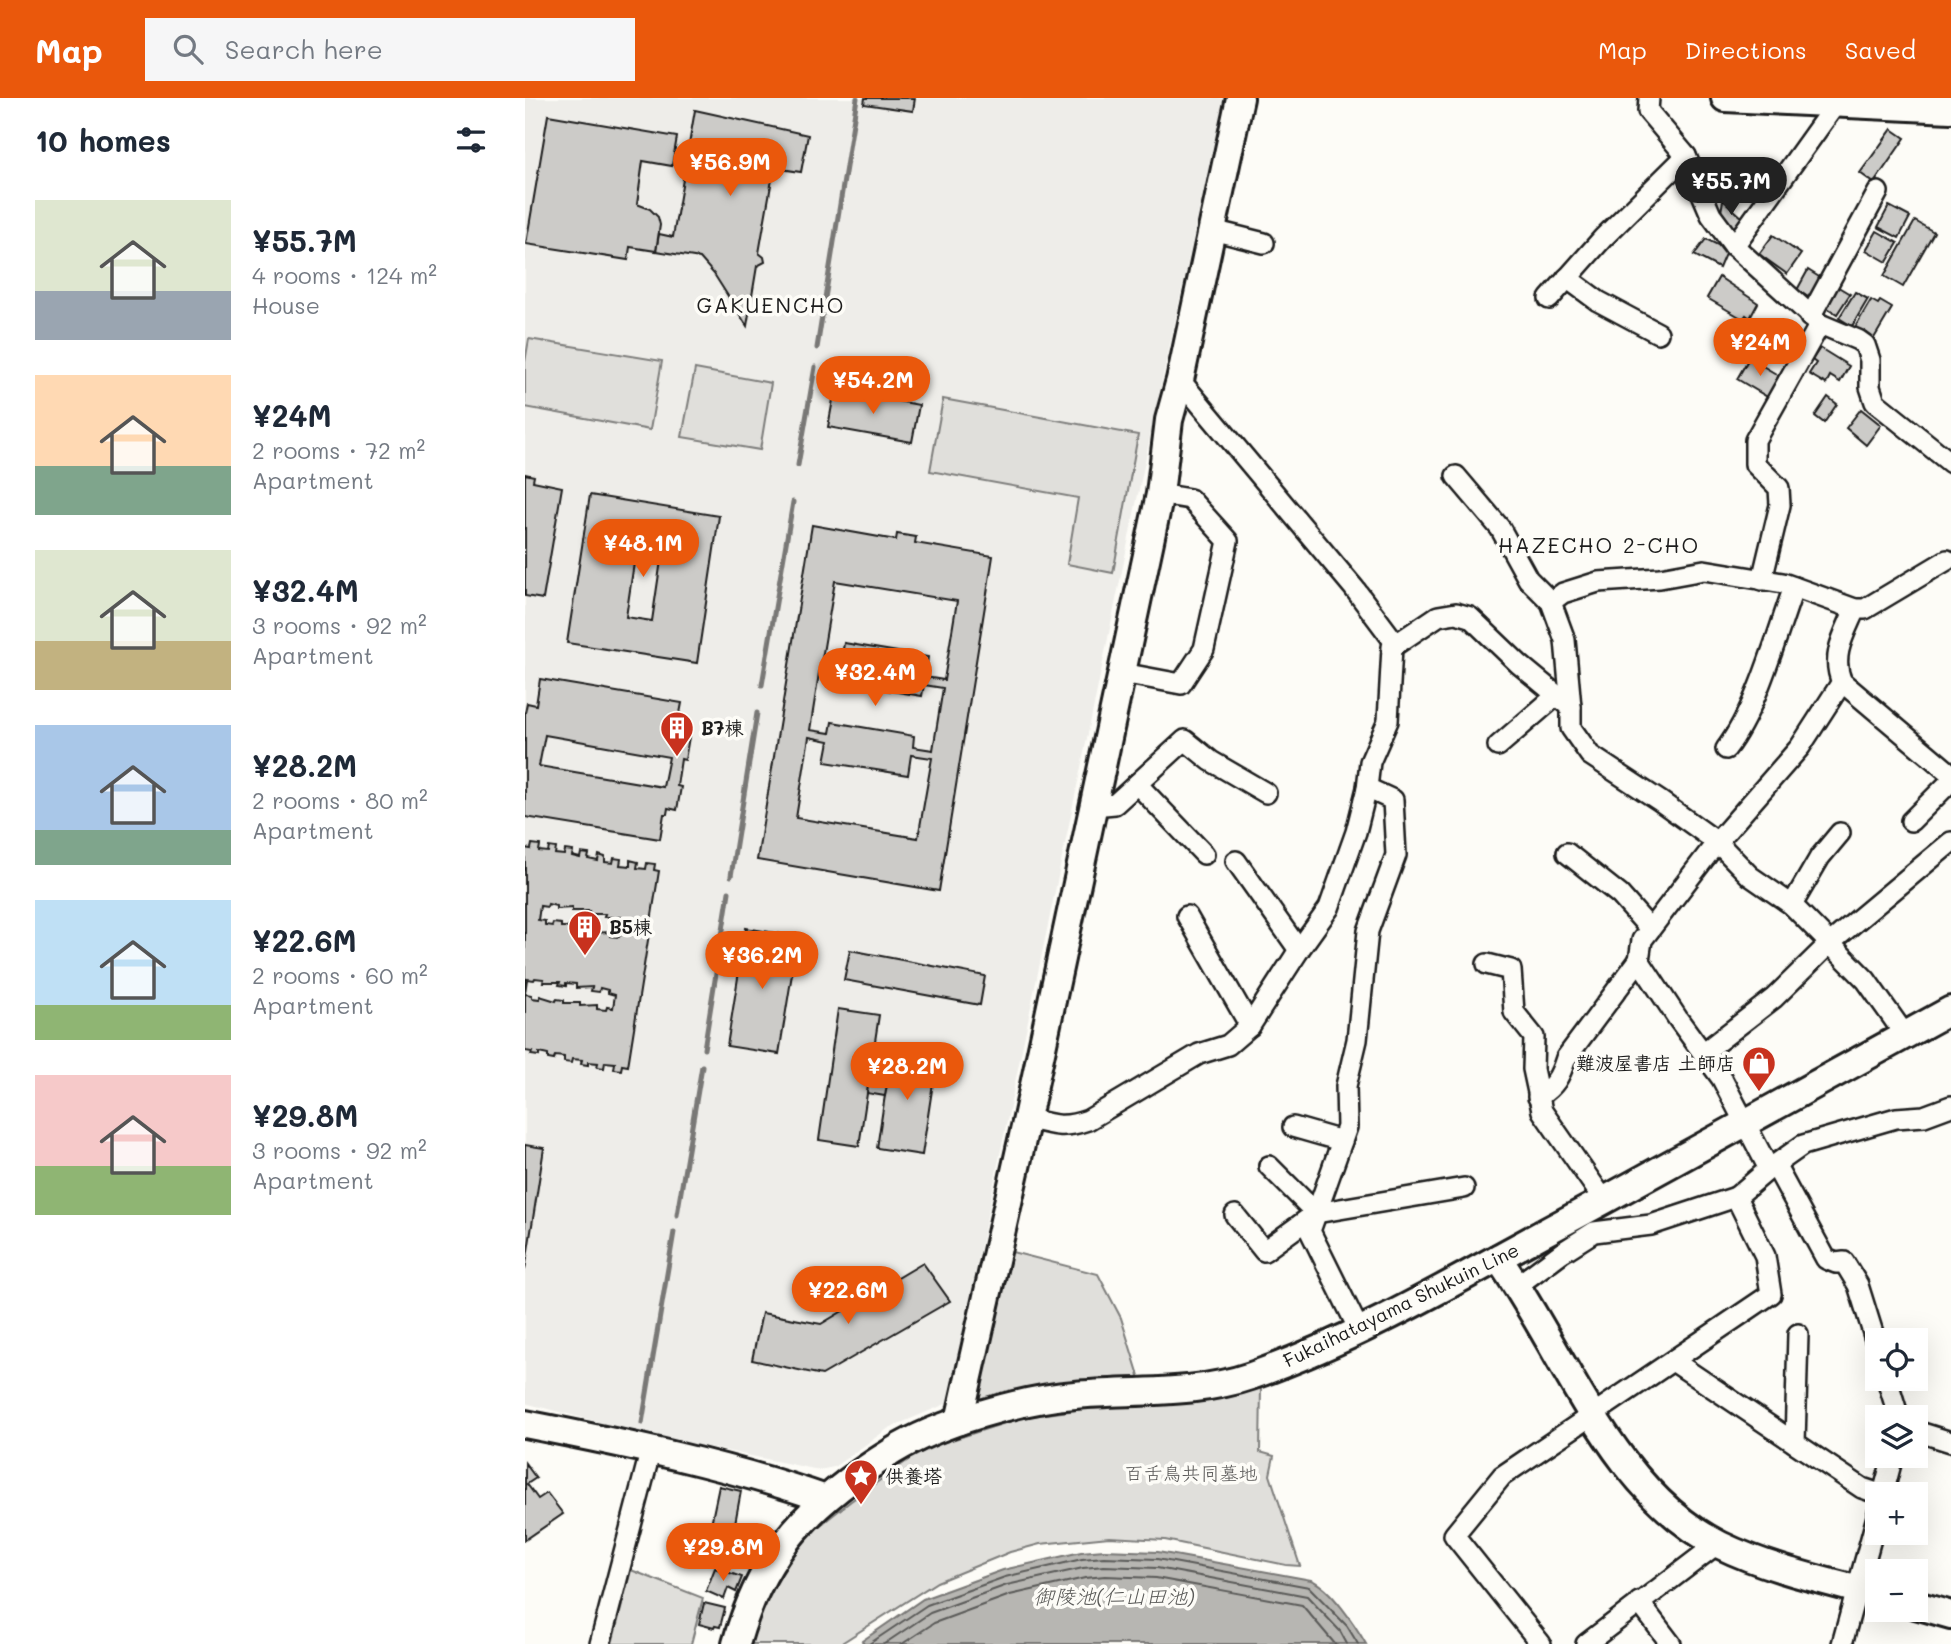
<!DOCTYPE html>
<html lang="en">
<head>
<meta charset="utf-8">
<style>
  body { margin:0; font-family:Mali,"Klee One",sans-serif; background:#f6f6f7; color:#1f2937; height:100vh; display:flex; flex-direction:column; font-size:26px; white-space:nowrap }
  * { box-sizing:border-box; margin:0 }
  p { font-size:23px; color:#747a83 }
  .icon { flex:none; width:38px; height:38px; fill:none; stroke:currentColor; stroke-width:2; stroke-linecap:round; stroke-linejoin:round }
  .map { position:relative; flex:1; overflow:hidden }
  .details { display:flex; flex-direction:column; background:#fff; width:525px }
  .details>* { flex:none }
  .controls { position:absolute; left:1340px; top:1230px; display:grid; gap:14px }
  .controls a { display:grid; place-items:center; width:63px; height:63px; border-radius:0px; background:#fff; box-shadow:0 7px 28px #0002; font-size:35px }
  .price { position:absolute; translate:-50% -60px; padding:0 16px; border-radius:24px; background:#ea580c; color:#fff; font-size:23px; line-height:46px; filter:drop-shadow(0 2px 4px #0008) }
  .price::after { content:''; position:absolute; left:50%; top:42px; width:21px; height:16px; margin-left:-10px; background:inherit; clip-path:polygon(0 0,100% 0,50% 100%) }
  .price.current { background:#222; color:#fff }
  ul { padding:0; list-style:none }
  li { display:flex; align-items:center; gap:21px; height:175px; padding:0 35px }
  li span { display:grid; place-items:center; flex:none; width:196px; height:140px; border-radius:0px; color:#555 }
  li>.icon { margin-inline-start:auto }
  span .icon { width:84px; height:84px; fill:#fffc; stroke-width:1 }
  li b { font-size:30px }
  h2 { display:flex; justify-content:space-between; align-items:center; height:84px; padding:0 35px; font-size:30px }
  header { display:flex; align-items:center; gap:42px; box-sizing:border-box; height:98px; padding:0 35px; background:#ea580c; color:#fff }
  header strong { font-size:33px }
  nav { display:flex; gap:38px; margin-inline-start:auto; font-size:24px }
  .search { width:490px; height:63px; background:#f6f6f7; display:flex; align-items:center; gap:18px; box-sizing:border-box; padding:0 24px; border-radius:0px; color:#747a83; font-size:26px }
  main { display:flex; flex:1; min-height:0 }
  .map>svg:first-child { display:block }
  .built { fill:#eeede9 }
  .green { fill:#e0dfdb; stroke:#7e7e7c; stroke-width:2 }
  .water { fill:#b7b6b2; stroke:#797876; stroke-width:2 }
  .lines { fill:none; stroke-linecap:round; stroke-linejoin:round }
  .shore { stroke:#5a5a58; stroke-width:2 }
  .stream { stroke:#797876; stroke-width:5 }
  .building { fill:#cccbc8; stroke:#1c1c1c; stroke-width:2; fill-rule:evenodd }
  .street-casing { stroke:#1c1c1c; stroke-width:24 }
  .secondary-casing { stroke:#1c1c1c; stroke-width:32 }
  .street { stroke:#fdfcf7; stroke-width:19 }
  .secondary { stroke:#fdfcf7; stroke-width:26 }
  .labels { text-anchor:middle; stroke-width:7; stroke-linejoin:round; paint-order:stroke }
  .poi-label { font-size:19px; font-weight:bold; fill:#1c1c1c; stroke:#fdfcf7; text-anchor:start }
  .street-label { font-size:19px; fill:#1c1c1c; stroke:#fdfcf7 }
  .park-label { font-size:19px; fill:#575655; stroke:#fdfcf7 }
  .neighbourhood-label { font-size:21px; letter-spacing:2px; fill:#1c1c1c; stroke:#fdfcf7 }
  .water-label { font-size:21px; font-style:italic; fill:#5a5a58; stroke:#fdfcf7 }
</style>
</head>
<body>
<header>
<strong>Map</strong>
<div class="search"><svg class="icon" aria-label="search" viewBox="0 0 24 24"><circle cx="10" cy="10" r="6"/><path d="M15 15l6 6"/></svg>Search here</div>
<nav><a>Map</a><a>Directions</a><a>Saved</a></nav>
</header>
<main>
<section class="details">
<h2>10 homes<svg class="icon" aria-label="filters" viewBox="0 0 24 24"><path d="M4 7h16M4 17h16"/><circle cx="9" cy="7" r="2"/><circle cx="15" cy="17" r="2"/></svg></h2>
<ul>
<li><span style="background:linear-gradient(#dfe7d0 65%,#9aa5b1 0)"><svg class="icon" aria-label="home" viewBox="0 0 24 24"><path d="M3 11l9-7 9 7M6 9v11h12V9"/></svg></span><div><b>¥55.7M</b><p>4 rooms · 124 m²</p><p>House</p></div></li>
<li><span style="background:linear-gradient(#ffd9b3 65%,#7fa58c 0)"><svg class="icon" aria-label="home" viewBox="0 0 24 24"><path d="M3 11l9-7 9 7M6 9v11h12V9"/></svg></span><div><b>¥24M</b><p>2 rooms · 72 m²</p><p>Apartment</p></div></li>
<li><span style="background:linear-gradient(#dfe7d0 65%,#c2b280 0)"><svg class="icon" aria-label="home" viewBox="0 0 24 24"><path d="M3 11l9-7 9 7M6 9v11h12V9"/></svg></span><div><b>¥32.4M</b><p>3 rooms · 92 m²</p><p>Apartment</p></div></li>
<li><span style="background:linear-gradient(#a9c7e8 75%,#7fa58c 0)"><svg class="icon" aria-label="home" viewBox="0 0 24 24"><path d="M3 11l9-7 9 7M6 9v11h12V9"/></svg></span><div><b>¥28.2M</b><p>2 rooms · 80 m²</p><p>Apartment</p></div></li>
<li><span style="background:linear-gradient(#bfe0f5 75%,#8fb573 0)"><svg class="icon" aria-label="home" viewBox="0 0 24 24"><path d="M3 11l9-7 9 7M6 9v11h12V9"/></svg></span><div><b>¥22.6M</b><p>2 rooms · 60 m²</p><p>Apartment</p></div></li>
<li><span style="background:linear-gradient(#f6c9c9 65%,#8fb573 0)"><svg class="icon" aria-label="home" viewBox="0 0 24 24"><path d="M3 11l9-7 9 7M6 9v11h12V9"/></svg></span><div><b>¥29.8M</b><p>3 rooms · 92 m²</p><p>Apartment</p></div></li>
</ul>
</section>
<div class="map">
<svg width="1426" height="1546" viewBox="0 0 1426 1546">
  <rect width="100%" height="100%" fill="#fdfcf7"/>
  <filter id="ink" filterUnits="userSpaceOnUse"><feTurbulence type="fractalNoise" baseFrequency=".0143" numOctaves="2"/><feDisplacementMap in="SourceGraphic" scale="14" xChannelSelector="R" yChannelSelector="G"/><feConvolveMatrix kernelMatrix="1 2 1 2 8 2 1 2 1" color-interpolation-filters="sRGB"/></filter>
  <g filter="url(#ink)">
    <path class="built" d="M0,0h699l-66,301 -210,1004 -59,25 -55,39 -15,3 -179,-37 -115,-30z"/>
    <g class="green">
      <path d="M4,241l133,22 -12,69 -125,-23v-45z"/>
      <path d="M170,271l76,14 -11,67 -78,-13z"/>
      <path d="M418,301l195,36 -25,138 -46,-9 11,-66 -148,-27z"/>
      <path d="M483,1153l90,23 23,44 19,61 -156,25 -5,-6z"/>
      <path d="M736,1289l-1,65 14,4 -4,19 30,91 -14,-1 -121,-25 -56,-3 -69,7 -30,8 -73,30 -97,62h-92l4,-17 18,-39 20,-33 23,-24 38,-30 60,-43 25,-13 88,-28 60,-8 115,-7z"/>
      <path d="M106,1472l72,28 -12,46h-79z"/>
    </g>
    <path class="water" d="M579,1452l54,2 153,28c20,8 44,45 55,64h-502l-2,-3 61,-42 80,-29 78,-18z"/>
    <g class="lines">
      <g class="shore">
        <path d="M344,1546l58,-39 78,-28 77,-18 22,-2 53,2 152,28 38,39 11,18"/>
        <path d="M359,1546l46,-31 77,-28 76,-17 21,-2 53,2 150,28 33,35 7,13"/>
        <path d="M377,1546l32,-21 76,-28 75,-17 20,-2 51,2 146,27 33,39"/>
      </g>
      <g class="stream">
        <path d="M292,250l40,-250"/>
        <path d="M273,367l17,-98"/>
        <path d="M237,587l31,-183"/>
        <path d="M206,778l26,-163"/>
        <path d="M179,951l25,-157"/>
        <path d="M152,1117l25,-149"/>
        <path d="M117,1325l32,-191"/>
      </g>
    </g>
    <g class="building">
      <path d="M340,0h50l-2,13 -49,-7z"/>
      <path d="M170,12l113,25 -7,37 -27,-4 -15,85 5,4 1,5 -8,4 -10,60 -33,-52 -14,-16 -44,-7 3,-17 14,3z"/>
      <path d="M23,17l129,22 -5,29 -29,-5 -6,43 13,5 8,8 2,8 -4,26 -26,-4 -2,13 -102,-16z"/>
      <path d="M1367,31l13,9 -31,45 -14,-10z"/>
      <path d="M1198,102l22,20 -9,12 -16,-14z"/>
      <path d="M1364,108l21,11 -11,21 -21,-11z"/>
      <path d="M1390,123l19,11 -31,55 -19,-11z"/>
      <path d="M1352,133l21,12 -11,19 -21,-12z"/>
      <path d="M1248,137l28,19 -14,20 -28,-20z"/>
      <path d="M1181,141l12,6 7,9 -6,14 -25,-13z"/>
      <path d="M1283,172l16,10 -11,20 -16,-10z"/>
      <path d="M1194,179l39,26 -8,15 -4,-3 -3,4 -36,-21z"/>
      <path d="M1310,187l15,9 -13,20 -14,-9z"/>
      <path d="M1330,194l13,7 -16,27 -13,-8z"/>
      <path d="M1346,202l7,4 2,-3 12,7 -19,32 -19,-11z"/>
      <path d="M1295,250l29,18 -9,16 -10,-6 -4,8 -17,-10 7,-11 -4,-3z"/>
      <path d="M1224,260l34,20 -12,21 -34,-20z"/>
      <path d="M310,291l84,16 -7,37 -84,-15z"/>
      <path d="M1303,299l9,7 -13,19 -9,-7z"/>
      <path d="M1336,311l20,16 -15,20 -20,-17z"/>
      <path d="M0,376l9,2 -1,5 29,6 -19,112 -18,-3z"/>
      <path d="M65,397l129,21 -22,147 -130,-20zM113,438l26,4 -12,81 -26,-4z"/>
      <path d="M287,427l84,15 1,-6 19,3 -1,6 78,13 -54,335 -182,-31zM310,483l122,20 -13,79 -19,-3 3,-20 -84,-14 -3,19 -19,-3zM295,569l20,3 -2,12 84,14 2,-11 19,3 -10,62 -20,-3 1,-11 -82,-14 -2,11 -20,-3zM284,639l20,4 -4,21 83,13 3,-20 21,3 -14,80 -122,-20z"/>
      <path d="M15,581l142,24 -5,26 4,1 -1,6 9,1 -4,23 -4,-1 -4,27 4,1 -4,23 -9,-2 -1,6h-3l-4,25 -135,-22v-104l2,-10 9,2zM20,637l124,22 -6,30 -124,-21z"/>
      <path d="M7,746l8,1 -1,6 9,1 1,-5 7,1 -1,6 9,1 1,-5 8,1 -1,5 8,2 1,-5 8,1 -1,5 10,2 1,-6 6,2v5l8,1 1,-5 7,1 -1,6 10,1v-6l8,2 -1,6 9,1 1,-6 8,1 -1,6 5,1 -31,195 -6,-1 -1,5 -7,-1 1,-6 -10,-1 -1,6 -7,-1 1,-4 -10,-1v3l-7,-1 1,-4 -10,-1 -1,4 -7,-1v-5l-9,-1 -1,4 -6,-1v-4l-9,-2v3l-8,-1 1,-3 -7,-1v-57l7,1v3l8,1v-3l16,5 1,-2 7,1v3h16v3l17,-1v4l9,1 1,-3 6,1 2,-13 -7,-2v-3l-8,-2 -1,4 -8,-1 1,-4 -16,1v-4l-10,-1v3l-7,-1 1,-3h-17l1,-3 -9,-1 -1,2 -7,-1 -2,14v-145l6,1zM23,806l8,2v3l16,-1v3h17l-1,3h17l-1,3h17v3l7,1 -2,13h-6l-1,3 -9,-1v-4l-17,1v-4h-16v-2h-16v-3l-8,-1 -1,3 -7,-1v-4l-7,-1 2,-14 7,1z"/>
      <path d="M221,830l52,9 -19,117 -52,-8z"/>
      <path d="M325,852l135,26 -5,29 -136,-25z"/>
      <path d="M313,911l41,6 -20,131 -40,-6z"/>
      <path d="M367,951l45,8 -15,98 -45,-7z"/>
      <path d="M344,983l18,3 -2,12 -18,-3z"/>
      <path d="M0,1047l19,3 -19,122z"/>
      <path d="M398,1165l27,38 -128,74 -70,-15 10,-47 59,11z"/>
      <path d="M0,1365l11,15 -9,6 11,15 9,-6 16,21 -38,26z"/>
      <path d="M194,1388l22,5 -10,54 -15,-2 -6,-14z"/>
      <path d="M190,1470l27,9 -6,15 -8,-4 -4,11 -18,-8z"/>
      <path d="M179,1505l21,5 -5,19 -5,-1 -1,2 -15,-4z"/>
    </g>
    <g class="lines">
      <g class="street-casing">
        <g id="street">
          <path d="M1124,0l-1,13 38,45 25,59 23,31 86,78 38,16 7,5 5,15v27l5,15 76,61"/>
          <path d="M687,132l52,13"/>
          <path d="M1209,148l106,-148"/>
          <path d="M1042,180l31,23 60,32"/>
          <path d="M1024,201l54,-61 83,-82"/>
          <path d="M1285,219l68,-125"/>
          <path d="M655,282l174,208 42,56"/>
          <path d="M931,378l44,52 28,51 23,23 14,38 6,67"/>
          <path d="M1237,482l18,-75 -1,-17 -24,-24v-24l65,-116"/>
          <path d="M1026,504l12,-9 35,-11 62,-4 44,-8 79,13 72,26h10l82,-49"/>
          <path d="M1330,511c-10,24 -25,47 -13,73l109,92"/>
          <path d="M597,575l59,11 23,-35 24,-108 -38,-42 -30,-5"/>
          <path d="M973,648l59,-51"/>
          <path d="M1201,651c31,-40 50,-113 68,-162"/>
          <path d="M612,686l67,70"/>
          <path d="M568,708l22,-2 70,-64 26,21 55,32"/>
          <path d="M1386,723l40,-40"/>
          <path d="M1042,755l53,42 30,34"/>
          <path d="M711,763l63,89"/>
          <path d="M1267,807l28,-48 20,-24"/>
          <path d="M662,818l63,110"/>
          <path d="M962,866l24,6 3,42 20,25 -1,32 9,42 62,89"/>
          <path d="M1178,955l71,-55 56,-55 121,-101"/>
          <path d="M1013,999c17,-11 22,-20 28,-39l73,-98"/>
          <path d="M502,1020c26,7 35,11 61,2l111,-66 29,-9 22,-19 49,-76 30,-42 27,-76 11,-44 3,-26 18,-41 4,-74 46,-31 18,-3 14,4 49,47 52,43v21l19,27 70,46 57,41 33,34 42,29 74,75 39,55"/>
          <path d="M768,1029l49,14"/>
          <path d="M1250,1067l51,94 10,4 8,-1 14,23 20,64"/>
          <path d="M744,1068l47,47"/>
          <path d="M1244,1071l-47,-90 -44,-60 -39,-59 3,-20 75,-98 83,-95 42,-65"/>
          <path d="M710,1117l29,36 52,-38 148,-25"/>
          <path d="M993,1187l43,-32 33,-21 57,-7 85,-28"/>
          <path d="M834,1232l-49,-99 37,-104 -1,-41 11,-46 11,-109 28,-76 -3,-55 -26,-12"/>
          <path d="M1148,1263l189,127 18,6"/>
          <path d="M1362,1281l12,39"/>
          <path d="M1391,1333l35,11"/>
          <path d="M1270,1345l3,-109"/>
          <path d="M1358,1396l10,-38"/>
          <path d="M1114,1504l32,42"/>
          <path d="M75,1546l51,-195"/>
          <path d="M1016,1546l-87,-109 48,-59 269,-182 -6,-38 -29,-59 33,-28 34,-24 93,-27 28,-2 27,-10"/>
          <path d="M1061,1546l131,-100"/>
          <path d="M1317,1546l36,-131"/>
        </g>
      </g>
      <g class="secondary-casing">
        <g id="secondary">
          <path d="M1200,0l226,11"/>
          <path d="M973,1160c67,94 114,234 222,287 49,24 106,36 158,50"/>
          <path d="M434,1323l68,-303 133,-624 9,-74 11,-40 60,-282"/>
          <path d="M0,1326c102,20 203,41 301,75"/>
          <path d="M1391,1507l35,10"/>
          <path d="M211,1546c26,-93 76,-143 157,-193 45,-28 129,-52 182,-56 58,-5 121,0 176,-19 104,-36 204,-95 300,-147 134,-72 267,-146 400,-219"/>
        </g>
      </g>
      <use href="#street" class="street"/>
      <use href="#secondary" class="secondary"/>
    </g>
  </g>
  <defs>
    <g id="building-pin" transform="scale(1.75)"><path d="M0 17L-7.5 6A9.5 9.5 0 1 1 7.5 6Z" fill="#c8321e" stroke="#fdfcf7"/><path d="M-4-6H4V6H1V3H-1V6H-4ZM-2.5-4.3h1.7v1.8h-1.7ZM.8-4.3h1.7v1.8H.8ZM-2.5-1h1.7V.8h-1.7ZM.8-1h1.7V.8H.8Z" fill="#fff"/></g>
    <g id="shop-pin" transform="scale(1.75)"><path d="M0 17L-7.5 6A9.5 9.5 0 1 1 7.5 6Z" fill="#c8321e" stroke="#fdfcf7"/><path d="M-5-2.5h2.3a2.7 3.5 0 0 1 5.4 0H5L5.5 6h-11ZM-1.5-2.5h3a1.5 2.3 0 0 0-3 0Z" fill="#fff"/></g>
    <g id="sight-pin" transform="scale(1.75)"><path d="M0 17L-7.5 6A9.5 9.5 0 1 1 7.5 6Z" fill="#c8321e" stroke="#fdfcf7"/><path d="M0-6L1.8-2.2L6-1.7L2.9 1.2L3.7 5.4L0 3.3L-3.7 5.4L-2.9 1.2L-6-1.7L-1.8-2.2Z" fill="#fff"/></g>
  </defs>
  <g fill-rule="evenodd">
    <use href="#building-pin" x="152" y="630"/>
    <use href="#building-pin" x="60" y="829"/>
    <use href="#shop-pin" x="1234" y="965"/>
    <use href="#sight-pin" x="336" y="1378"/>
  </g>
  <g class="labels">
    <g class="poi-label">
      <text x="176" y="637">B7棟</text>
      <text x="84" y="836">B5棟</text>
      <text x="1210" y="972" text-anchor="end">難波屋書店 土師店</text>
      <text x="360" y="1385">供養塔</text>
    </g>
    <g class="street-label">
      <text transform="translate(876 1207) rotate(-26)" y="7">Fukaihatayama Shukuin Line</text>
    </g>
    <g class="park-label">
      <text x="666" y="1382">百舌鳥共同墓地</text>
    </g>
    <g class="neighbourhood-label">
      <text x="246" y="215">GAKUENCHO</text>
      <text x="1074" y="455">HAZECHO 2-CHO</text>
    </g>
    <g class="water-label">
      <text x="589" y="1506">御陵池(仁山田池)</text>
    </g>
  </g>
</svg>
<div class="controls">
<a><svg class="icon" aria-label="locate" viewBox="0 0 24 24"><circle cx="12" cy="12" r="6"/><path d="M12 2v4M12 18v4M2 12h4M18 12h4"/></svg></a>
<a><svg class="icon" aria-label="layers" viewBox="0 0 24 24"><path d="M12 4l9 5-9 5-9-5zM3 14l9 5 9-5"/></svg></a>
<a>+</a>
<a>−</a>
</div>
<b class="price" style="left:205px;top:100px">¥56.9M</b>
<b class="price current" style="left:1206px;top:119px">¥55.7M</b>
<b class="price" style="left:1235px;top:280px">¥24M</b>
<b class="price" style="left:348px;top:318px">¥54.2M</b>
<b class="price" style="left:118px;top:481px">¥48.1M</b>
<b class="price" style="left:350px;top:610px">¥32.4M</b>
<b class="price" style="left:237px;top:893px">¥36.2M</b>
<b class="price" style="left:382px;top:1004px">¥28.2M</b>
<b class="price" style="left:323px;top:1228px">¥22.6M</b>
<b class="price" style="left:198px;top:1485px">¥29.8M</b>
</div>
</main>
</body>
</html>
